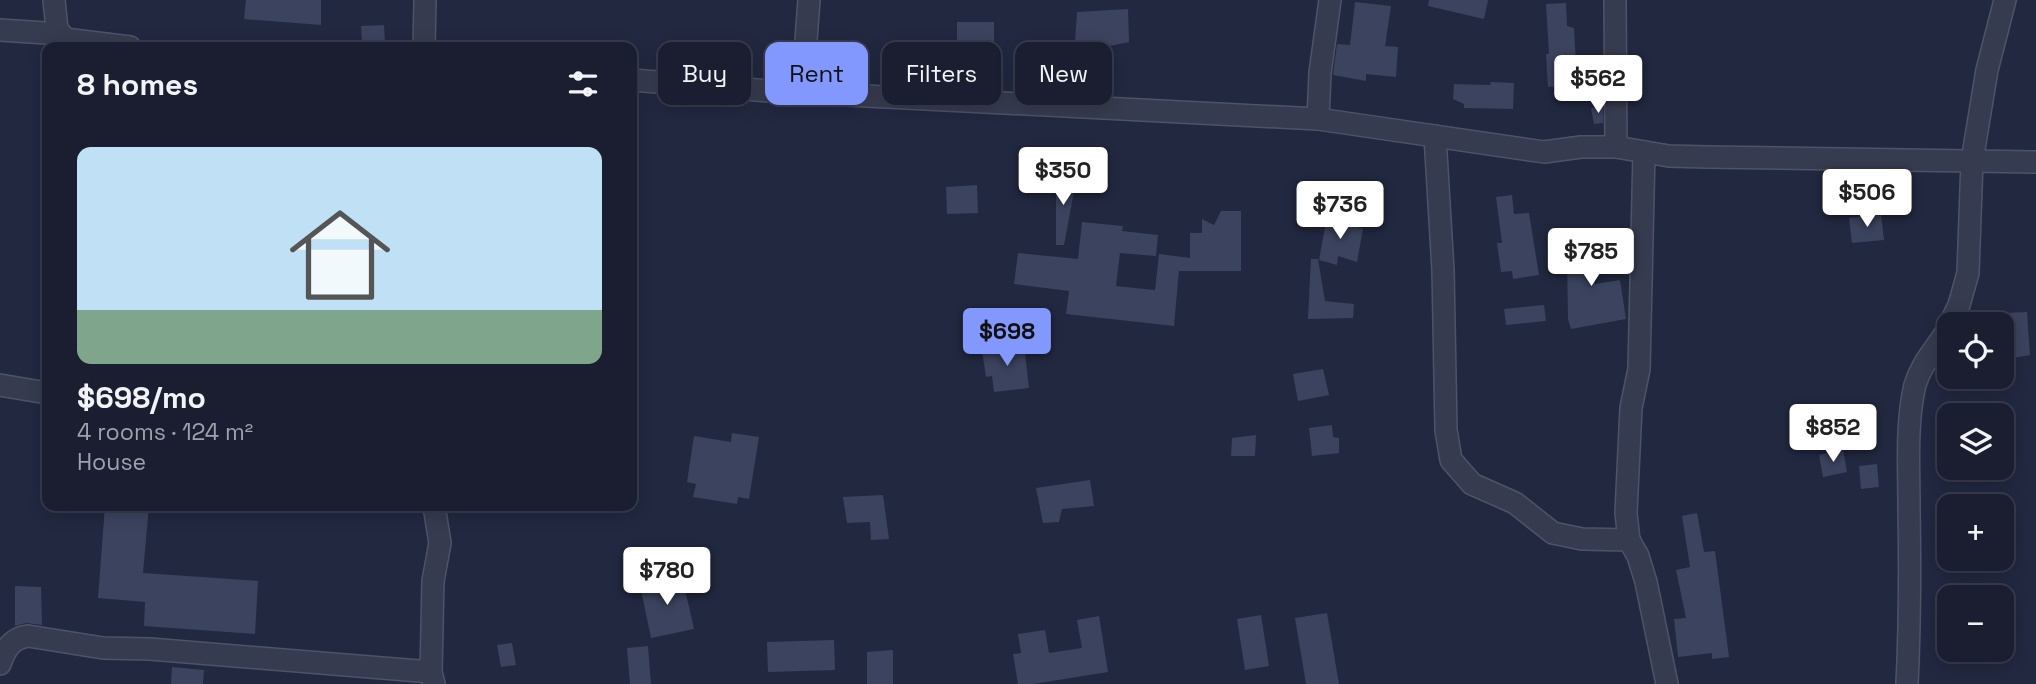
<!DOCTYPE html>
<html lang="en">
<head>
<meta charset="utf-8">
<style>
  body { margin:0; font-family:"Space Grotesk",sans-serif; background:#232738; color:#f1f3f6; height:100vh; display:flex; flex-direction:column; font-size:26px; white-space:nowrap }
  * { box-sizing:border-box; margin:0 }
  p { font-size:23px; color:#9fa2ab }
  .icon { flex:none; width:38px; height:38px; fill:none; stroke:currentColor; stroke-width:2; stroke-linecap:round; stroke-linejoin:round }
  .map { position:relative; flex:1; overflow:hidden }
  .sheet { position:absolute; left:42px; top:42px; width:595px; height:469px; display:flex; flex-direction:column; background:#1a1e30; border-radius:14px; box-shadow:0 4px 18px #0003,0 0 0 2px #383c4c }
  .sheet>* { flex:none }
  .top-card { position:absolute; left:658px; top:42px; width:665px; height:63px; display:flex; gap:14px }
  .buttons { position:absolute; left:1937px; top:312px; display:grid; gap:14px }
  .buttons a { display:grid; place-items:center; width:77px; height:77px; border-radius:14px; background:#1a1e30; box-shadow:0 4px 18px #0003,0 0 0 2px #383c4c; font-size:35px }
  .price { position:absolute; translate:-50% -60px; padding:0 16px; border-radius:7px; background:#fff; color:#222; font-size:23px; line-height:46px; filter:drop-shadow(0 2px 4px #0008) }
  .price::after { content:''; position:absolute; left:50%; top:42px; width:21px; height:16px; margin-left:-10px; background:inherit; clip-path:polygon(0 0,100% 0,50% 100%) }
  .price.current { background:#8398ff; color:#111 }
  ul { padding:0; list-style:none }
  li { display:grid; align-content:center; gap:14px; height:371px; padding:0 35px }
  li span { display:grid; place-items:center; height:217px; border-radius:14px; color:#555 }
  li>.icon { margin-inline-start:auto }
  span .icon { width:126px; height:126px; fill:#fffc; stroke-width:1 }
  li b { font-size:30px }
  h2 { display:flex; justify-content:space-between; align-items:center; height:84px; padding:0 35px; font-size:30px }
  .tag { padding:0 24px; border-radius:14px; background:#1a1e30; box-shadow:0 4px 18px #0003,0 0 0 2px #383c4c; font-size:24px; line-height:63px }
  .tag.current { background:#8398ff; color:#111 }
  .map>svg:first-child { display:block }
  .building { fill:#3c435e }
  .lines { fill:none; stroke-linecap:round; stroke-linejoin:round }
  .street-casing { stroke:#4f5367; stroke-width:24 }
  .street { stroke:#373b4f; stroke-width:21 }
</style>
</head>
<body>
<div class="map">
<svg width="2036" height="684" viewBox="0 0 2036 684">
  <rect width="100%" height="100%" fill="#222840"/>
  <g class="building">
    <path d="M246,0h75v25l-77,-6z"/>
    <path d="M1429,0h59l-4,19 -56,-13z"/>
    <path d="M1355,2l36,4 -6,40 13,1 -2,30 -30,-3v7l-33,-6 4,-31 13,1z"/>
    <path d="M1566,3l1,23 7,2 2,37 -13,1 1,20 -16,1 -2,-33h3l-3,-50z"/>
    <path d="M1128,9l1,33 -34,7 -2,-8h-18l2,-29z"/>
    <path d="M957,22h37v33l-37,-1z"/>
    <path d="M384,25l1,18h-23l-1,-17z"/>
    <path d="M1491,82l23,1 -1,26 -49,-1v-4l-11,-5 1,-15 36,1z"/>
    <path d="M1603,107v16l-9,1 -3,-16z"/>
    <path d="M1056,176l20,5 -12,64h-8z"/>
    <path d="M977,185l1,28 -31,1 -1,-27z"/>
    <path d="M1512,195l2,19 15,-1 10,62 -26,4 -1,-8 -11,1 -4,-29h5l-6,-46z"/>
    <path d="M1221,211h20v60h-62l-5,55 -108,-12 3,-23 -55,-7 4,-31 60,6 4,-37 41,4 -1,5 36,4 -2,21 -36,-3 -4,33 39,4 4,-36 31,4v-25h12v-14l12,6z"/>
    <path d="M1881,214l3,26 -32,3 -3,-25z"/>
    <path d="M1327,216l36,13 -6,33 -19,-6 -1,9 -18,-5z"/>
    <path d="M1576,231h19v53l25,-4 6,39 -55,10 -3,-10 -1,-63 9,-2z"/>
    <path d="M1311,259h7l7,42 29,3 -1,14 -45,1z"/>
    <path d="M1544,305l2,16 -40,4 -2,-16z"/>
    <path d="M2027,312l3,43 -28,5v-19l3,-1 -2,-27z"/>
    <path d="M1024,345l5,43 -35,4 -2,-16 -6,1 -4,-27z"/>
    <path d="M1323,369l6,26 -31,6 -5,-27z"/>
    <path d="M1332,425l1,12 6,1v15l-27,3 -3,-28z"/>
    <path d="M732,433l27,4 -10,62 -11,-2 -1,7 -44,-7 3,-13 -9,-2 7,-46 37,6z"/>
    <path d="M1256,435l-1,21h-24l1,-18z"/>
    <path d="M1843,450l4,22 -24,5 -4,-22z"/>
    <path d="M1877,464l2,23 -18,2 -2,-23z"/>
    <path d="M1090,480l4,26 -32,3 -3,13 -16,1 -7,-35z"/>
    <path d="M883,495l6,44 -18,1 -1,-18 -23,1 -4,-26z"/>
    <path d="M105,506h44l-6,67 115,8 -3,53 -111,-8 1,-24 -47,-4z"/>
    <path d="M1697,513l7,39 11,-1 14,106 -17,2v-6l-34,4 -4,-38 12,-1 -10,-48 14,-3 -8,-51z"/>
    <path d="M682,576l12,53 -43,9 -11,-53z"/>
    <path d="M15,586l26,1 1,38 -16,-2 -11,3z"/>
    <path d="M1327,613l12,71h-33l-11,-66z"/>
    <path d="M1261,615l8,51 -24,4 -8,-51z"/>
    <path d="M1099,616l9,56 -75,12h-15l-5,-30 8,-1 -3,-19 27,-4 4,23 33,-5 -5,-28z"/>
    <path d="M834,640l1,30 -67,2 -1,-30z"/>
    <path d="M512,643l4,22 -15,2 -4,-22z"/>
    <path d="M648,646l3,38h-21l-3,-36z"/>
    <path d="M893,650v34h-26v-32z"/>
    <path d="M172,667l32,3 -1,14h-32z"/>
  </g>
  <g class="lines">
    <g class="street-casing">
      <g id="street">
        <path d="M54,0l3,29 8,10 65,8"/>
        <path d="M1615,0l1,147"/>
        <path d="M0,30l61,4"/>
        <path d="M424,47l1,-47"/>
        <path d="M632,80l137,11 549,28 226,33 37,-5h35l53,9 38,1 329,5"/>
        <path d="M802,93l7,-93"/>
        <path d="M1318,119l2,-46 10,-73"/>
        <path d="M1435,136l8,134 3,160 5,30 21,24 43,19 38,30 29,6 47,1"/>
        <path d="M1644,152l-5,217 -8,39 -5,105 3,27 9,16 8,26 21,102"/>
        <path d="M1950,324l9,-19 9,-32 4,-112 15,-91 18,-70"/>
        <path d="M0,385l47,8"/>
        <path d="M434,506l6,37 -7,38 -2,91 3,12"/>
        <path d="M0,664c5,-15 12,-26 28,-28l75,12 47,1 281,23"/>
        <path d="M1907,684c3,-59 3,-118 2,-177 0,-38 -3,-85 6,-122 7,-24 24,-39 35,-60"/>
      </g>
    </g>
    <use href="#street" class="street"/>
  </g>
</svg>
<div class="buttons">
<a><svg class="icon" aria-label="locate" viewBox="0 0 24 24"><circle cx="12" cy="12" r="6"/><path d="M12 2v4M12 18v4M2 12h4M18 12h4"/></svg></a>
<a><svg class="icon" aria-label="layers" viewBox="0 0 24 24"><path d="M12 4l9 5-9 5-9-5zM3 14l9 5 9-5"/></svg></a>
<a>+</a>
<a>−</a>
</div>
<b class="price" style="left:1598px;top:115px">$562</b>
<b class="price" style="left:1063px;top:207px">$350</b>
<b class="price" style="left:1867px;top:229px">$506</b>
<b class="price" style="left:1340px;top:241px">$736</b>
<b class="price" style="left:1591px;top:288px">$785</b>
<b class="price current" style="left:1007px;top:368px">$698</b>
<b class="price" style="left:1833px;top:464px">$852</b>
<b class="price" style="left:667px;top:607px">$780</b>
<div class="top-card">
<a class="tag">Buy</a>
<a class="tag current">Rent</a>
<a class="tag">Filters</a>
<a class="tag">New</a>
</div>
<section class="sheet">
<h2>8 homes<svg class="icon" aria-label="filters" viewBox="0 0 24 24"><path d="M4 7h16M4 17h16"/><circle cx="9" cy="7" r="2"/><circle cx="15" cy="17" r="2"/></svg></h2>
<ul>
<li><span style="background:linear-gradient(#bfe0f5 75%,#7fa58c 0)"><svg class="icon" aria-label="home" viewBox="0 0 24 24"><path d="M3 11l9-7 9 7M6 9v11h12V9"/></svg></span><div><b>$698/mo</b><p>4 rooms · 124 m²</p><p>House</p></div></li>
</ul>
</section>
</div>
</body>
</html>
